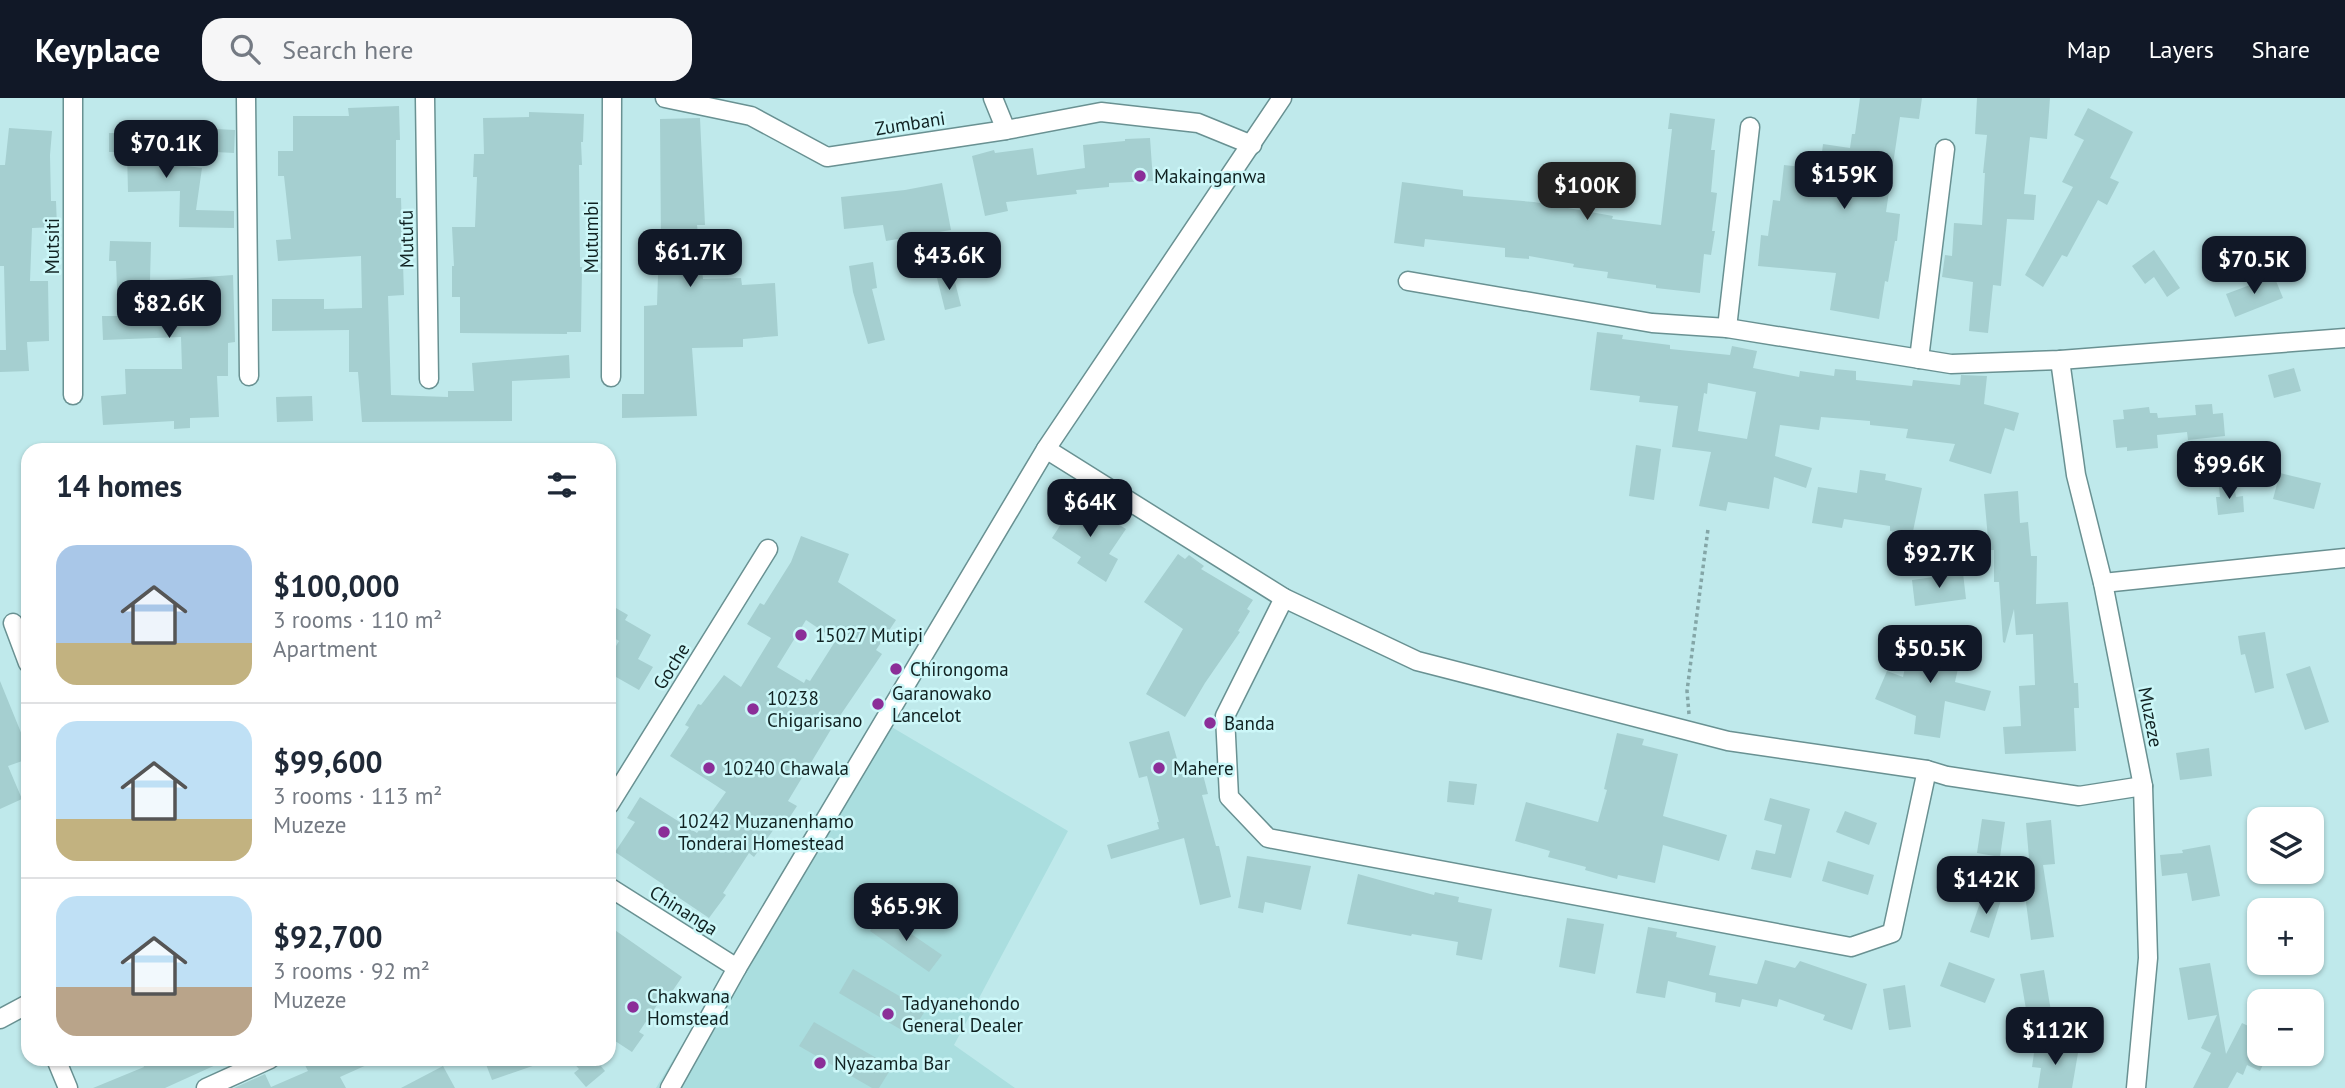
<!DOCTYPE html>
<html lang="en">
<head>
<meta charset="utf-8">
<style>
  body { margin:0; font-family:"PT Sans",sans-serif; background:#f6f6f7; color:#1f2937; height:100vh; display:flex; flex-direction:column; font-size:26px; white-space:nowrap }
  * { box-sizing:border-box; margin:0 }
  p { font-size:23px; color:#747a83 }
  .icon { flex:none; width:38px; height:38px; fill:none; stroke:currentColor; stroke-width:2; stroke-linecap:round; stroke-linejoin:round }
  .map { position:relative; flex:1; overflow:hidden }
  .side { position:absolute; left:21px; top:345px; width:595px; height:623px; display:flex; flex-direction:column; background:#fff; border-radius:21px; box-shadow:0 2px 5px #0004 }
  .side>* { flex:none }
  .tools { position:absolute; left:2247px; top:709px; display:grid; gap:14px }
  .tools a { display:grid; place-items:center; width:77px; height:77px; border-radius:14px; background:#fff; box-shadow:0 2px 5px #0004; font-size:35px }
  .price { position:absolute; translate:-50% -60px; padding:0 16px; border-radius:14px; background:#111827; color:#fff; font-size:23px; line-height:46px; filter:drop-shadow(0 2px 4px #0008) }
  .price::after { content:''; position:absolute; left:50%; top:42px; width:21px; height:16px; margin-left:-10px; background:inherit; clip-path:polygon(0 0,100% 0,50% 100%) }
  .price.active { background:#222; color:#fff }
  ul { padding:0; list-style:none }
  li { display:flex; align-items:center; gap:21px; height:175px; padding:0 35px }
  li+li { border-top:2px solid #e0e1e3 }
  li span { display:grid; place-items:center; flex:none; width:196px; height:140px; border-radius:21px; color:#555 }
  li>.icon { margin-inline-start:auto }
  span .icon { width:84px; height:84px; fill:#fffc; stroke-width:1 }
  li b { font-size:30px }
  h2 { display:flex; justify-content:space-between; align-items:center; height:84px; padding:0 35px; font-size:30px }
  header { display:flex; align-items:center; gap:42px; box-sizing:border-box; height:98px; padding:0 35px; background:#111827; color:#fff }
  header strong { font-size:33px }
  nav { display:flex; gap:38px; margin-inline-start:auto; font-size:24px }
  .search { width:490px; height:63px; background:#f6f6f7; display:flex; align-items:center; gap:18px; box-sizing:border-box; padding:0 24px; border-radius:21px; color:#747a83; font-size:26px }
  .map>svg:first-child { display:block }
  .built { fill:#aadedf }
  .building { fill:#a5cfd0; fill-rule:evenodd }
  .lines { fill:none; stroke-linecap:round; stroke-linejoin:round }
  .minor-casing { stroke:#699192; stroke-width:21 }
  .path { stroke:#84a6a7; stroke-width:3.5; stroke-dasharray:3.5 3.5; stroke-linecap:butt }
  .minor { stroke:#fff; stroke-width:18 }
  .poi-dot { fill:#8b2e98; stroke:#ccf7f8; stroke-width:2.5 }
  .labels { text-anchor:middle; stroke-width:5; stroke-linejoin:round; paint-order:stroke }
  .street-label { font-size:19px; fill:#122; stroke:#ccf7f8 }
  .poi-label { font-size:19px; fill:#122; stroke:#ccf7f8; text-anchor:start }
</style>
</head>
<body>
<header>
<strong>Keyplace</strong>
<div class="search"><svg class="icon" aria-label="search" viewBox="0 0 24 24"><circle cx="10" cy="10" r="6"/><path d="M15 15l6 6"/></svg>Search here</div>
<nav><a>Map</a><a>Layers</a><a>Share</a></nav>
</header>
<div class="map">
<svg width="2345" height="990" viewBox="0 0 2345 990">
  <rect width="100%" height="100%" fill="#bfe9eb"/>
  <path class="built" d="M878,621l190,112 -114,214 61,43h-359z"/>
  <g class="building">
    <path d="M1860,0h62l-3,21 -19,-2 -14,95 14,2 -3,27h-2l-7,41 -3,-1 -6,38 -49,-9 6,-37 -78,-7 3,-31 7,1 5,-36 7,1 4,-36 36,4 3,-25 27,4 2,-14h3z"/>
    <path d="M1977,0h73l-3,41 -17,-2 -6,57 12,1 -2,25 -27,-1 -6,67 -8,-1 -5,48 -19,-2 4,-49 -31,-5 3,-22 7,1 2,-33 28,2 3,-52h-2l4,-38 -12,-1z"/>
    <path d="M399,8l1,34h-4v58h5l3,97 -16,1 3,99 57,2v-6h26l-2,-28 97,-8 1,23 -58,3v40l-150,1 -4,-50h-9v-42l-77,1v-32h52v10l38,-1 -1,-52 -83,5 -2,-21 15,-1 -7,-63h-6v-25h15v-35h56l-1,-8z"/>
    <path d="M2088,10l45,24 -23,46 9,4 -12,23 -9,-5 -31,57 -5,-2 -19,32 -18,-12 48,-88 -11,-5 22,-42 -10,-5z"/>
    <path d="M529,14l55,2 -1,28h-2l1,23h-3l1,102h2l-1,65h-14v2l-107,-1v-36h-8v-31h2l-2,-39h23l2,-50h-4l1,-23h10l-1,-36 46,-1z"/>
    <path d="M1670,15l45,6 -4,31h4l-4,42 6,1 -5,38h3l-4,24 -7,-1 -4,39 -44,-5v-3l-49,-7 1,-6 -35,-5 1,-3 -45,-8v3l-24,-2v-9l-80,-9 -1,8 -30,-4 8,-61 61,8v6l71,6 79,14 -1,3 49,6 11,-96h-4z"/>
    <path d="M700,20l5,107h-8l6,54 38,-1 1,7 33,-2 3,53 -35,3v8l-51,1 5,68 -75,2v-24h22v-88l13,-1 2,-61h2l-1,-125z"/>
    <path d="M9,30l43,3 -2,24 1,46h5l1,26 -25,1 -2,53h18l1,60 -22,1 2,29 -29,1v-22h6l-2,-84h-4v-101h5z"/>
    <path d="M198,30l37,2 -1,23 -37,-2z"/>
    <path d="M109,35h47v29l46,6 -6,42 38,1v17l-55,-1 1,-36 -52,1 -1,-40h-18z"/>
    <path d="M1150,40l3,43 -44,2v4l-33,3 1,4 -71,8 2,9 -23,5 -13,-60 22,-6 1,3 38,-5 4,27 48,-7 -2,-23 42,-4v-2z"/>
    <path d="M942,85l9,47 -65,11 -3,-16 -39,4 -3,-32 64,-7z"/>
    <path d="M110,143l41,1 -1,39 83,-6 2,67 -7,1v33h-11l2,41 -29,1v10l-16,1v-8l-71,4 -2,-29 25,-2 -1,-25h57l-1,-32 -78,3 -1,-24h16l-2,-55h-7z"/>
    <path d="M2154,152l26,38 -13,9 -13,-20 -9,7 -13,-18z"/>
    <path d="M873,164l4,26 -5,1 13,51 -17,4 -15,-52 -4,-26z"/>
    <path d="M953,176l8,32 -16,4 -8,-32z"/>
    <path d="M2274,178l9,22 -48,19 -9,-23z"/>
    <path d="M1597,234l26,3 -1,4 48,6v4l60,6 2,-9 25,5 -4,17 46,9 1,-6 34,5 1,-7 21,2v9l56,6 1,-6 47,5 1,-10 26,1 -3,28 35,9 -5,18 -9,-3 -14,46 -42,-13 6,-17 -49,-6 2,-9 -38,-4v-4l-49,-4 -2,13 -39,-5 -5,31 37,12 -6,20 -32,-11 -5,32 -41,-7 -2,9 -27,-5 12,-54 -39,-5 6,-41 -39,-4 1,-6 -50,-6zM1708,285l48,9 -9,47 -49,-8 6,-38 3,1z"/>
    <path d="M2294,270l7,23 -27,7 -6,-23z"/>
    <path d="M312,298l1,25 -36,1 -1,-25z"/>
    <path d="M2212,306l1,10 10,-1 2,23 -37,4 -1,-8 -30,3 1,13 -31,3v-4l-11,1 -3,-28 11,-1 -1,-9 26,-3 1,6h7l1,5 38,-3 -1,-10z"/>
    <path d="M1636,347l25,4 -7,51 -25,-4z"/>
    <path d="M1860,372l26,4 -1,6 37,8 -10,48 -22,-5v-5l-46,-7 -2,9 -30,-5 6,-36 39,6z"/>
    <path d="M2280,375l41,10 -7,26 -41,-10z"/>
    <path d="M2234,387l2,12 7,-1 1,16 -26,3 -2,-18h4l-1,-10z"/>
    <path d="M2018,393l2,32 8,-1 3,34h6l-1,48 32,-2 6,81h4l1,25h-5l2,43 -71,3 -2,-27 18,-1 -2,-40 16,-1 -2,-51 -17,1 -2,-26 -9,34 -2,-1 -4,-60h-5v-32h-5l-5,-56z"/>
    <path d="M1077,401l49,30 -17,25 9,5 -12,23 -29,-19 4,-6 -29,-19z"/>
    <path d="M801,438l48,18 -11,28 58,38 -20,30 6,4 -49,72 -45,75 9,5 -13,20 -5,-4 -25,35 -5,-4 -26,40 3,2 -17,23 -46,-31 1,-2 -49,-33 20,-30 -8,-4 13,-21 57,36 29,-41 -56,-36 19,-29 -4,-2 13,-21 3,1 23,-30 17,12 30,-49 -24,-14 13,-21 4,2 27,-43zM806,522l30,20 -26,41 -4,-2 -2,4 -27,-16z"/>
    <path d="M1178,456l7,5 4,-4 15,11 -3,3 52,31 -6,9 3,2 -12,20 2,1 -35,51 -20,34 -39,-23 37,-65 -39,-27z"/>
    <path d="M1963,475l3,26 -51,7 -3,-26z"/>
    <path d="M609,506l19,11 -3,5 26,15 -13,24 15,8 -14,23 -30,-17v-15l10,-17 -5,-3 -5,9z"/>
    <path d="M2265,534l9,56 -19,5 -10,-39 -4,1 -3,-19z"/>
    <path d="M1912,537l51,11 -8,36 36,9 -6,20 -40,-10 -5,37 -26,-4 2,-18 -41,-17 12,-28 16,6z"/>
    <path d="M2310,568l19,56 -24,8 -19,-56z"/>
    <path d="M0,583l22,54 6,-2v26l-20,7 14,33 -22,10z"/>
    <path d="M1169,633l11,38 14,-4 2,7 6,-1 6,23 -6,1 14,51h3l12,51 -31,8 -16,-67 -73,21 -4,-14 52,-16 -2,-7h2l-12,-46 -8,2 -10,-36z"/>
    <path d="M1617,635l27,6 -2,6 36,9 -15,62 64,19 -8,26 -56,-16 -8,38 -37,-8 -1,4 -32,-9 1,-3 -38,-10 2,-6 -35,-10 11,-39 72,20 9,-32 -3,-1z"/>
    <path d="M2209,650l3,28 -32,4 -4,-27z"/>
    <path d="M1449,683l28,3 -3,21 -27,-3z"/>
    <path d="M1770,700l40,11 -19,69 -40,-9 5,-19 19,4 7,-29 -18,-5z"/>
    <path d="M1845,713l32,12 -8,22 -33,-13z"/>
    <path d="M1982,721l23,3 -5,35 -23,-4z"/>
    <path d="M2051,722l4,44 -12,1 11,72 -23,3 -6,-45 7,-1 -6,-71z"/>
    <path d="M2210,747l10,51 -28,5 -5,-28 -25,3 -2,-21 23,-2 -1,-3z"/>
    <path d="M1247,758l64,10 -10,44 -36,-8 -2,11 -25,-5z"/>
    <path d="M1828,763l46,14 -6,20 -46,-14z"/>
    <path d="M1358,776l76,21 1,-3 24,5 -1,5 34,7 -10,51 -26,-5 2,-13 -46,-8 -1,2 -64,-12z"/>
    <path d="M1983,796l18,6 -12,38 -19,-6z"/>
    <path d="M882,816l60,41 -13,17 -59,-41z"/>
    <path d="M1567,820l37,6 -9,50 -36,-7z"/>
    <path d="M609,828l73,51 -13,19 -4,-3 -26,39 5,3 -12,17 -23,-15z"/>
    <path d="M1648,829l29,5 -1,5 40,9 -7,29 48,9 8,-24 30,8 5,-7 67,23 -15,46 -29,-10 2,-5 -46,-16 -2,8 -35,-8 -2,8 -25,-5 1,-9 -48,-12 -3,17 -29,-5z"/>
    <path d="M1949,864l46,17 -10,24 -45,-17z"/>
    <path d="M2210,865l16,91 16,-31 17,8v23h9l-8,17 -13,-6 -4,10 -6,-3 -9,16h-35l18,-35 -10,-5 16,-33 -29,5 -9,-52z"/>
    <path d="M853,871l72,42 -15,24 -71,-42z"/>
    <path d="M2044,872l7,41 -24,4 -7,-41z"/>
    <path d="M1905,887l6,42 -22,3 -6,-41z"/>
    <path d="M814,924l78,45 -13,21h-7l-73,-42z"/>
    <path d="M2035,948l43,7 -6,35h-34l3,-20 -9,-1z"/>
    <path d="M155,961h74l-64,29h-72l51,-21 -1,-3z"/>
    <path d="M318,961h62l-40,18 6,11h-112l31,-14 6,13 37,-16 -3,-6z"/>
    <path d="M484,961h62l1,2 -55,19z"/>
    <path d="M570,961h25l10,12 -19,16 -12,-14 5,-4z"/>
    <path d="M443,968l12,22h-54z"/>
  </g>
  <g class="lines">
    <g class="minor-casing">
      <g id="minor">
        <path d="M73,0v297"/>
        <path d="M246,0l3,278"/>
        <path d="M425,0l4,281"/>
        <path d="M665,0l86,18 76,41 179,-27 95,-18 97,11 54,22"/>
        <path d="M993,0l13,32"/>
        <path d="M1408,183l244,42 75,5 224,36 109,-4 285,-22"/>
        <path d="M1727,230l23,-201"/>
        <path d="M1919,261l26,-210"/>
        <path d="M2060,262l16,115 27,108 40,203 5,172 -12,130"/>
        <path d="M611,279l1,-279"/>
        <path d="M1046,351l238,149 133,63 311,80 199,29 20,6 132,20 64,-10"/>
        <path d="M2103,485l242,-25"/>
        <path d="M1284,500l-59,118 4,81 39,41 583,109 41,-14 35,-163"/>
        <path d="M13,525l15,40"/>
        <path d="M609,707l159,-256"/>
        <path d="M609,789l128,81"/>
        <path d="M0,921l28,-15"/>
        <path d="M56,961l12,29"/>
        <path d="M206,990l64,-29"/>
        <path d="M670,990l67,-120 309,-519 236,-351"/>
      </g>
    </g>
    <path class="path" d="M1689,616l-2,-23 21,-162"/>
    <use href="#minor" class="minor"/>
  </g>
  <g class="poi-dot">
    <circle cx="1140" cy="78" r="7"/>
    <circle cx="801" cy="537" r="7"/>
    <circle cx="896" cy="571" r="7"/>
    <circle cx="878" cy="606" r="7"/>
    <circle cx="753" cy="611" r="7"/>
    <circle cx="1210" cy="625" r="7"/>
    <circle cx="709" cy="670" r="7"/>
    <circle cx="1159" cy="670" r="7"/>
    <circle cx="664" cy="734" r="7"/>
    <circle cx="633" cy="909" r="7"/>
    <circle cx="888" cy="916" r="7"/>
    <circle cx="820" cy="965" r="7"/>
  </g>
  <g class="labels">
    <g class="street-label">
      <text transform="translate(910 25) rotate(-9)" y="7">Zumbani</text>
      <text transform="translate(591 139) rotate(-90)" y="7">Mutumbi</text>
      <text transform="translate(406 141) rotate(-91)" y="7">Mutufu</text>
      <text transform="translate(52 148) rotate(-90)" y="7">Mutsiti</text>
      <text transform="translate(671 568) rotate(-58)" y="7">Goche</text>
      <text transform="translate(2151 619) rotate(79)" y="7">Muzeze</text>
      <text transform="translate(684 812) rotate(32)" y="7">Chinanga</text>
    </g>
    <g class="poi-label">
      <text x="1154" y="85">Makainganwa</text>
      <text x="815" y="544">15027 Mutipi</text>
      <text x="910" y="578">Chirongoma</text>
      <text x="892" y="602">Garanowako<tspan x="892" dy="22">Lancelot</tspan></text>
      <text x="767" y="607">10238<tspan x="767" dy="22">Chigarisano</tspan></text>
      <text x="1224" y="632">Banda</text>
      <text x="723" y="677">10240 Chawala</text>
      <text x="1173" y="677">Mahere</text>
      <text x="678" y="730">10242 Muzanenhamo<tspan x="678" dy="22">Tonderai Homestead</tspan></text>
      <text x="647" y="905">Chakwana<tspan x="647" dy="22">Homstead</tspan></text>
      <text x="902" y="912">Tadyanehondo<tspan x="902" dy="22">General Dealer</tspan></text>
      <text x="834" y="972">Nyazamba Bar</text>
    </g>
  </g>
</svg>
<div class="tools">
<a><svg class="icon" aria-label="layers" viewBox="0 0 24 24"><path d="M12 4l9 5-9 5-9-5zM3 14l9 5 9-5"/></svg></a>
<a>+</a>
<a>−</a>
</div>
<b class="price" style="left:166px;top:82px">$70.1K</b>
<b class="price" style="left:1844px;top:113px">$159K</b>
<b class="price active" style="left:1587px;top:124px">$100K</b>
<b class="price" style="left:690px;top:191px">$61.7K</b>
<b class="price" style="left:949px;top:194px">$43.6K</b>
<b class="price" style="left:2254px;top:198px">$70.5K</b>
<b class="price" style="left:169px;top:242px">$82.6K</b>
<b class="price" style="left:2229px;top:403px">$99.6K</b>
<b class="price" style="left:1090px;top:441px">$64K</b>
<b class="price" style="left:1939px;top:492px">$92.7K</b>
<b class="price" style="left:1930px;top:587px">$50.5K</b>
<b class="price" style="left:1986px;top:818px">$142K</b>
<b class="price" style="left:906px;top:845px">$65.9K</b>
<b class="price" style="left:2055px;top:969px">$112K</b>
<section class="side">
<h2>14 homes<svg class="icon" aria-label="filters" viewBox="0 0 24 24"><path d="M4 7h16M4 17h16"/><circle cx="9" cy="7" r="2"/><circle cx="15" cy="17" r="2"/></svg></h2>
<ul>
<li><span style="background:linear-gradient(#a9c7e8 70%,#c2b280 0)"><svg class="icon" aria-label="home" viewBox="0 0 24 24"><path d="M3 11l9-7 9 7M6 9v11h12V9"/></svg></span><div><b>$100,000</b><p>3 rooms · 110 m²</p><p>Apartment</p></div></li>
<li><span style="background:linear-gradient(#bfe0f5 70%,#c2b280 0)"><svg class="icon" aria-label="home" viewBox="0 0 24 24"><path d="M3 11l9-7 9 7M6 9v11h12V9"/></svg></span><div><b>$99,600</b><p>3 rooms · 113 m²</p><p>Muzeze</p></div></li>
<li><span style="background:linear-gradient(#bfe0f5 65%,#b9a48a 0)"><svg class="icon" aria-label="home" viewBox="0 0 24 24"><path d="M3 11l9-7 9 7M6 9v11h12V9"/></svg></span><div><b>$92,700</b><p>3 rooms · 92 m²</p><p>Muzeze</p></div></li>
</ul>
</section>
</div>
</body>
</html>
